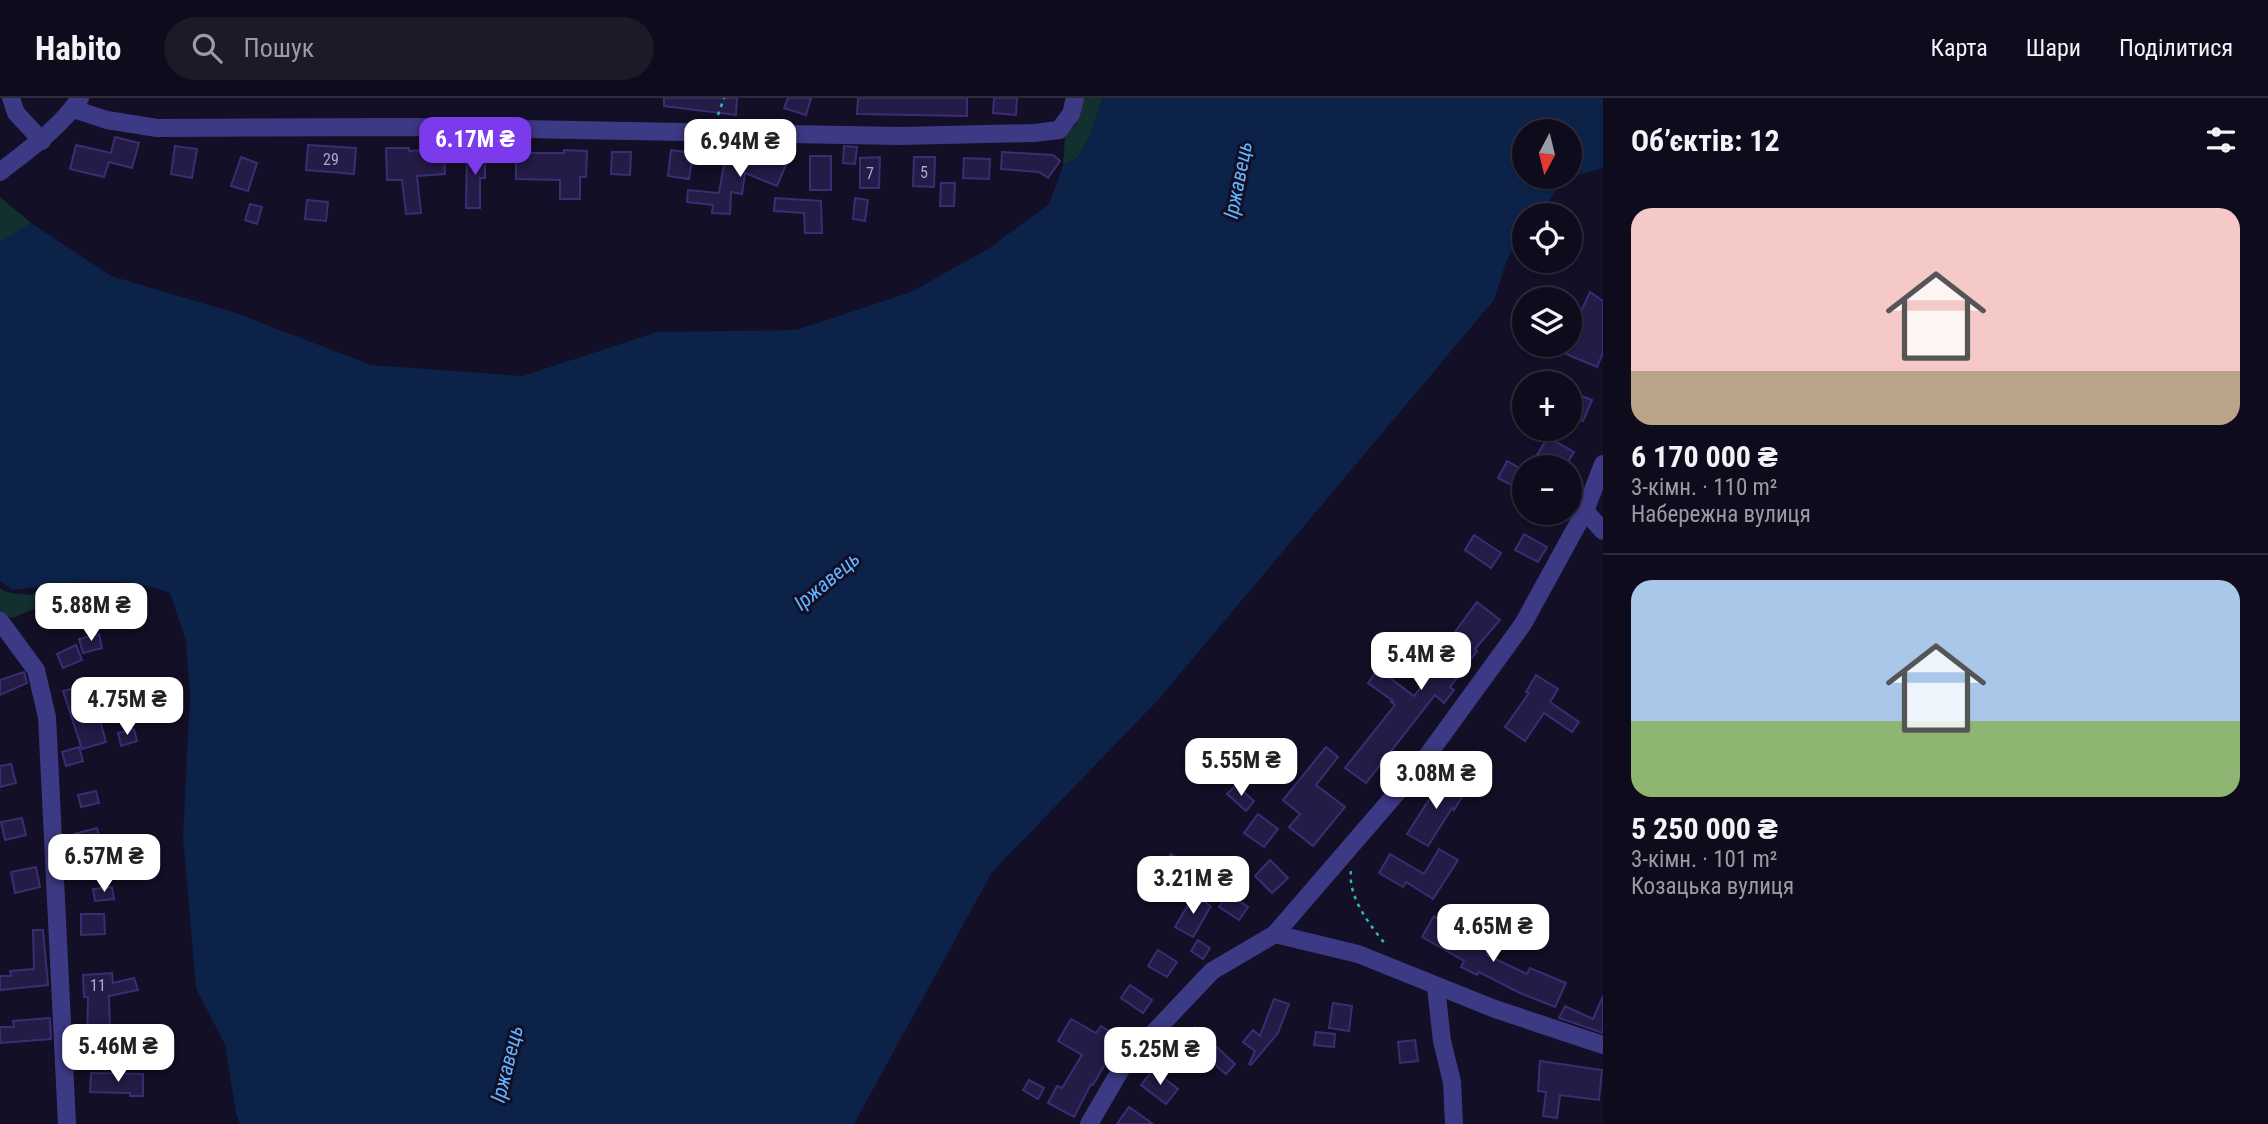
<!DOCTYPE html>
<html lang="uk">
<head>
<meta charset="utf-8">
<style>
  body { margin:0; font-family:"Roboto Condensed",sans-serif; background:#1c1929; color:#f1f3f6; height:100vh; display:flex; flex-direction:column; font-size:26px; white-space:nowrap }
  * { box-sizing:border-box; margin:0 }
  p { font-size:23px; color:#9b9ba3 }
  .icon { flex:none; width:38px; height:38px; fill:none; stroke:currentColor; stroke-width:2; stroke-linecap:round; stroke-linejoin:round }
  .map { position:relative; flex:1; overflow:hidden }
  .sheet { display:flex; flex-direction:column; background:#0e0b1c; width:665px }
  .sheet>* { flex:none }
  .needle { width:46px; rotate:187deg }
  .controls { position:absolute; left:1512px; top:21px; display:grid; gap:14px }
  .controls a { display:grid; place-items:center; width:70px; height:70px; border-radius:50%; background:#0e0b1c; box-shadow:0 2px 5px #0004,0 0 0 2px #2e2b3b; font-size:35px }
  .price { position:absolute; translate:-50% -60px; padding:0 16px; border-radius:14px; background:#fff; color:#222; font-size:23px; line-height:46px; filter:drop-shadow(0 2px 4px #0008) }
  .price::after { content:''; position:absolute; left:50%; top:42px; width:21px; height:16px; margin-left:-10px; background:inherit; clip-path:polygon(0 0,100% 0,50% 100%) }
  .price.selected { background:#7c3aed; color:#fff }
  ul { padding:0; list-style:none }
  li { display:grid; align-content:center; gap:14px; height:371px; padding:0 28px }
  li+li { border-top:2px solid #2e2b3b }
  li span { display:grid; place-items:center; height:217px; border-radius:21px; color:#555 }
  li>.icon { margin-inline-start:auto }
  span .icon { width:126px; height:126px; fill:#fffc; stroke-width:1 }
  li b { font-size:30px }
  h2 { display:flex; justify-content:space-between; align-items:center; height:84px; padding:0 28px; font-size:30px }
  header { display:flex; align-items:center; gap:42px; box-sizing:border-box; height:98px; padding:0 35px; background:#0e0b1c; border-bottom:2px solid #2e2b3b }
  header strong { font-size:33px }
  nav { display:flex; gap:38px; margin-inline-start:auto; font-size:24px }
  .search { width:490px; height:63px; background:#1c1929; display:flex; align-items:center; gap:18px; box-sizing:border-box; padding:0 24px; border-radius:38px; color:#9b9ba3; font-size:26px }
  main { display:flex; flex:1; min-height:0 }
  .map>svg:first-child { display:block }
  .green { fill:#12302f }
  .water { fill:#0c2248; fill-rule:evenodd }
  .building { fill:#241b47; stroke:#3b2d73; stroke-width:2 }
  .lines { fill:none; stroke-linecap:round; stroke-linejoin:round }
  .path { stroke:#2fb8b0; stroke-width:2.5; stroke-dasharray:3.5 5; stroke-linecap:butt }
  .minor { stroke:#3d3a85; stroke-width:18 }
  .tertiary { stroke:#3d3a85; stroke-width:18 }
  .labels { text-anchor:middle; stroke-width:6; stroke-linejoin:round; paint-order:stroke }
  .number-label { font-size:16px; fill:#aca6d1 }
  .water-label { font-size:21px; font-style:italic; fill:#62b6ff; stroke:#130f26 }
</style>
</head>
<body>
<header>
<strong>Habito</strong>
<div class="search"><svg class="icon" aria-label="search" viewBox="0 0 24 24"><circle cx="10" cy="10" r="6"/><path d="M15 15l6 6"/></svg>Пошук</div>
<nav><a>Карта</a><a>Шари</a><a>Поділитися</a></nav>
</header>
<main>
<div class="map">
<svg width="1603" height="1026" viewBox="0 0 1603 1026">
  <rect width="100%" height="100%" fill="#130f26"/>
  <g class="green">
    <path d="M1083,0h20l-15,42 -10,17 -15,9 2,-31 11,-10z"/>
    <path d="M0,99l31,26 -31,20z"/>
    <path d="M0,490c14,12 61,4 80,3l-68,27 -12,-6z"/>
  </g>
  <path class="water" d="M1103,0h500v70l-38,11 -26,36h-15v20l-17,24 -13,41 -336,400 -166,172 -138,252h-614l-4,-11 -11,-68 -29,-57 -13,-151 7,-142 -4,-54 -16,-48c-52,-20 -104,-9 -157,-3l-13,-9v-338l31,-20 80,53 125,37 135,52 152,11 134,-44 139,-2 115,-38 77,-43 61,-45 14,-38 15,-9 10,-17zM1524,33h46v46h-46z"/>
  <g class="building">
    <path d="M664,0h73l-1,17 -72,-9z"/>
    <path d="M788,0h23l-5,17 -22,-7z"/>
    <path d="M858,0h109v18l-110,-2z"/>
    <path d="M994,0h23l-1,17 -23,-2z"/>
    <path d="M115,39l24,6 -7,25 -23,-6 -5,15 -34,-8 6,-24 35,8z"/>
    <path d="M308,47l48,3 -2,26 -48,-4z"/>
    <path d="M175,48l22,3 -5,29 -21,-4z"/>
    <path d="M844,48l13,1 -2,17 -12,-1z"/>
    <path d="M386,50h23v3l35,-2 1,25 -28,2 4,37 -15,1 -4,-34h-15z"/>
    <path d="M467,51h18v29h-5v30h-14v-1z"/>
    <path d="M564,52l23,1 -1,26h-6v22h-20v-19l-44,-1v-26h48z"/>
    <path d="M671,52l22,3 -4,26 -21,-3z"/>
    <path d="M767,53l21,9 -11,26 -32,-13 -3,21 -11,-2 -1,22 -18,-1 1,-8 -26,-3 1,-12 31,3 7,-40 37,7z"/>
    <path d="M612,54h19l-1,23 -19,-1z"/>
    <path d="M1002,54l51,3 7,6 -12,17 -9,-6 -38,-3z"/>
    <rect x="810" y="58" width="21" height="34"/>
    <path d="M241,59l16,6 -9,28 -17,-5z"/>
    <path d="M880,59l-1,31h-19v-30z"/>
    <path d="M914,59h21l-1,30 -21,-1z"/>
    <path d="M964,60l26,1 -1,20 -26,-1z"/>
    <path d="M941,85h14l-1,23h-14z"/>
    <path d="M775,100l46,3 1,32h-17l-1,-20 -30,-2z"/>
    <path d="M855,100l13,2 -3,21 -12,-2z"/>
    <path d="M307,102l21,2 -2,19 -21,-2z"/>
    <path d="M250,106l12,3 -5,17 -12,-4z"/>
    <path d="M1590,194l13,9v52l-6,14 -31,-13 4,-9v-27l7,2z"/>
    <path d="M1574,295l18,7 -9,21 -13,-6v-11z"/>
    <path d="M1548,339l26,15 -9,15h-7l-21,-12z"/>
    <path d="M1507,363l16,9 -8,17 -17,-9z"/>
    <path d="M1524,436l23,13 -9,15 -23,-12z"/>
    <path d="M1474,437l27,18 -10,15 -26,-18z"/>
    <path d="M1477,504l23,18 -25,29 2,2 -27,36 4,3 -10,13 -9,-8 -69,88 -21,-15 50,-63 -4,-3 2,-1 -25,-18 10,-14 36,27 33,-42 -3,-2v-5z"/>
    <path d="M99,536l3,14 -19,5 -4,-14z"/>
    <path d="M76,547l6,15 -19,8 -6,-14z"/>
    <path d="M24,574l3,11 -27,12v-15z"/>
    <path d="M1536,577l22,14 -8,13 29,20 -7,10 -28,-19 -19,28 -20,-14 24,-34 -3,-1z"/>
    <path d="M122,582l5,15 -31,11 10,36 -24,7 -19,-58 37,-9 1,6z"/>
    <path d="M134,631l3,12 -16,5 -3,-13z"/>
    <path d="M79,649l4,14 -17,5 -4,-14z"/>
    <path d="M1326,649l12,10 -22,28 29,22 -32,39 -24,-19 11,-13 -17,-14z"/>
    <path d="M11,666l5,19 -16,4v-21z"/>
    <path d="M1440,679l25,15 -11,18 -2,-2 -24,38 -21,-12 25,-39 -3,-1z"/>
    <path d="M1236,687l18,16 -8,10 -19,-17z"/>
    <path d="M96,693l3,12 -18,4 -3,-12z"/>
    <path d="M1258,716l20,15 -14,18 -20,-14z"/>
    <path d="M22,720l4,17 -21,5 -4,-18z"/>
    <path d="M97,730l5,19 -23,6 -5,-19z"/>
    <path d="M1439,751l19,11 -25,39 -27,-17 -3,5 -24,-14 11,-19 34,20z"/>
    <path d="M1171,756l21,13 -14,23 -21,-13z"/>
    <path d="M1270,762l18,18 -16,15 -17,-17z"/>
    <path d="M36,769l4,20 -25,6 -4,-21z"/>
    <path d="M112,789l2,12 -19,2 -2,-12z"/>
    <path d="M1228,795l20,14 -9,13 -20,-13z"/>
    <path d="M1194,797l17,11 -18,31 -18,-10z"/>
    <path d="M81,816h23l1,20 -24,1z"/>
    <path d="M1434,818l33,19 -2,3 24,12 -2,5 40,19 3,-6 36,15 -11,24 -35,-14 -41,-21 -2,3 -16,-8 3,-6 -42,-24z"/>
    <path d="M33,832h10l5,55 -48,5v-14h11l-1,-5 24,-2z"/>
    <path d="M1198,842l12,8 -7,11 -12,-8z"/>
    <path d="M1158,852l19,12 -10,15 -19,-11z"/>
    <path d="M112,875l1,10 21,-5 4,12 -29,6 1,34 29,-1 1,12h-13v4h-14v-3l-26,1 1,-46h-4l-1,-22z"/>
    <path d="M1130,887l22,15 -9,13 -22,-15z"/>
    <path d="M1603,898v37l-44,-15 6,-12 28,13z"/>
    <path d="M1274,901l15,5 -11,29 -27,32 -2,-1 6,-13 -12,-9 10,-12 7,6z"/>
    <path d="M1333,905l19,3 -3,25 -20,-3z"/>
    <path d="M50,920l1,21 -51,4v-16h14l-1,-6z"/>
    <path d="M1071,921l25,14 5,-7 22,14 -10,15 -2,-1 -18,31 -2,-1 -17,33 -26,-14 9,-17 5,2 20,-33 -24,-14z"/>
    <path d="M1195,929l40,37 -9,10 -21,-18 -6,7 -20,-19z"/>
    <path d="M1316,934l19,2 -1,13 -20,-2z"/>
    <path d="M1415,942l3,21 -18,2 -2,-21z"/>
    <path d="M1540,963l62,9 -3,30 -39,-5 -3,23 -14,-2 3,-24 -8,-1z"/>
    <path d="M1153,972l25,19 -12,15 -25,-19z"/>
    <path d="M91,975l52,1v22h-13v-3l-40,-1z"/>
    <path d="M1029,982l15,8 -6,11 -15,-9z"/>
    <path d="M1129,1009l24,17h-36z"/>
  </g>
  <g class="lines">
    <g class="path">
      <path d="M718,17l6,-17"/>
      <path d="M1351,773c-3,27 19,54 35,74"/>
    </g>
    <g class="minor">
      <path d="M11,0l5,15 26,28"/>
      <path d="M73,11l34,11 50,8 258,-1 485,9 134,-3 25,-3 12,-16 4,-16"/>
      <path d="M1585,413l18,20"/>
      <path d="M0,523l36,49 11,47 20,407"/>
      <path d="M1275,836l83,20 137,55 108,36"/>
      <path d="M1436,889l6,54 10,41 2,42"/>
      <path d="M1089,1026l35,-60 88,-93 63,-37 144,-167 104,-143 62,-113 18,-47"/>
    </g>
    <path class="tertiary" d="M0,74c29,-23 59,-43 80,-74"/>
  </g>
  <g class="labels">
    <g class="number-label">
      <text x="331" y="67">29</text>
      <text x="924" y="80">5</text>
      <text x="870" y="81">7</text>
      <text x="98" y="893">11</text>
    </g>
    <g class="water-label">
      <text transform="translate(1238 82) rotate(-79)" y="7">Іржавець</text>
      <text transform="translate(827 483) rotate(-40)" y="7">Іржавець</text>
      <text transform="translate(507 966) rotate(-76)" y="7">Іржавець</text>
    </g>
  </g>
</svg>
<div class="controls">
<a><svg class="needle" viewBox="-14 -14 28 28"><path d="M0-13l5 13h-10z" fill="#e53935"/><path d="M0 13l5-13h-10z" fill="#9b9ba3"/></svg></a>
<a><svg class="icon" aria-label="locate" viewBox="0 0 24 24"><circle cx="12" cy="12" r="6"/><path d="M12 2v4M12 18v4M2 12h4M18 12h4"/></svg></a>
<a><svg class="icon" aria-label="layers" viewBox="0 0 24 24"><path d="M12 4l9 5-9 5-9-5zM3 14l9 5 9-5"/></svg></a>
<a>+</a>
<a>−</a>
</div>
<b class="price selected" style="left:475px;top:79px">6.17M ₴</b>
<b class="price" style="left:740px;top:81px">6.94M ₴</b>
<b class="price" style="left:91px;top:545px">5.88M ₴</b>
<b class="price" style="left:1421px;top:594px">5.4M ₴</b>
<b class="price" style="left:127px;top:639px">4.75M ₴</b>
<b class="price" style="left:1241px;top:700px">5.55M ₴</b>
<b class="price" style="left:1436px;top:713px">3.08M ₴</b>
<b class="price" style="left:104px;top:796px">6.57M ₴</b>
<b class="price" style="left:1193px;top:818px">3.21M ₴</b>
<b class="price" style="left:1493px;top:866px">4.65M ₴</b>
<b class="price" style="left:118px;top:986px">5.46M ₴</b>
<b class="price" style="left:1160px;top:989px">5.25M ₴</b>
</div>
<section class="sheet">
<h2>Об’єктів: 12<svg class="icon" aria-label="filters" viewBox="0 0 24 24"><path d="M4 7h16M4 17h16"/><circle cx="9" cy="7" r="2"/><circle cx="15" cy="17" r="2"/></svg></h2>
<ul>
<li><span style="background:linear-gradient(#f6c9c9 75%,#b9a48a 0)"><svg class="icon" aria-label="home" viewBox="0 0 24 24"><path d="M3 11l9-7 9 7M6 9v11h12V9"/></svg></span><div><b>6 170 000 ₴</b><p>3-кімн. · 110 m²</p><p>Набережна вулиця</p></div></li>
<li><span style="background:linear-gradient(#a9c7e8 65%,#8fb573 0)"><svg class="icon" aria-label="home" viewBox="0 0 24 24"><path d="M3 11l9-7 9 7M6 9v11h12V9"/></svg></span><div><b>5 250 000 ₴</b><p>3-кімн. · 101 m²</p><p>Козацька вулиця</p></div></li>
</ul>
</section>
</main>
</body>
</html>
